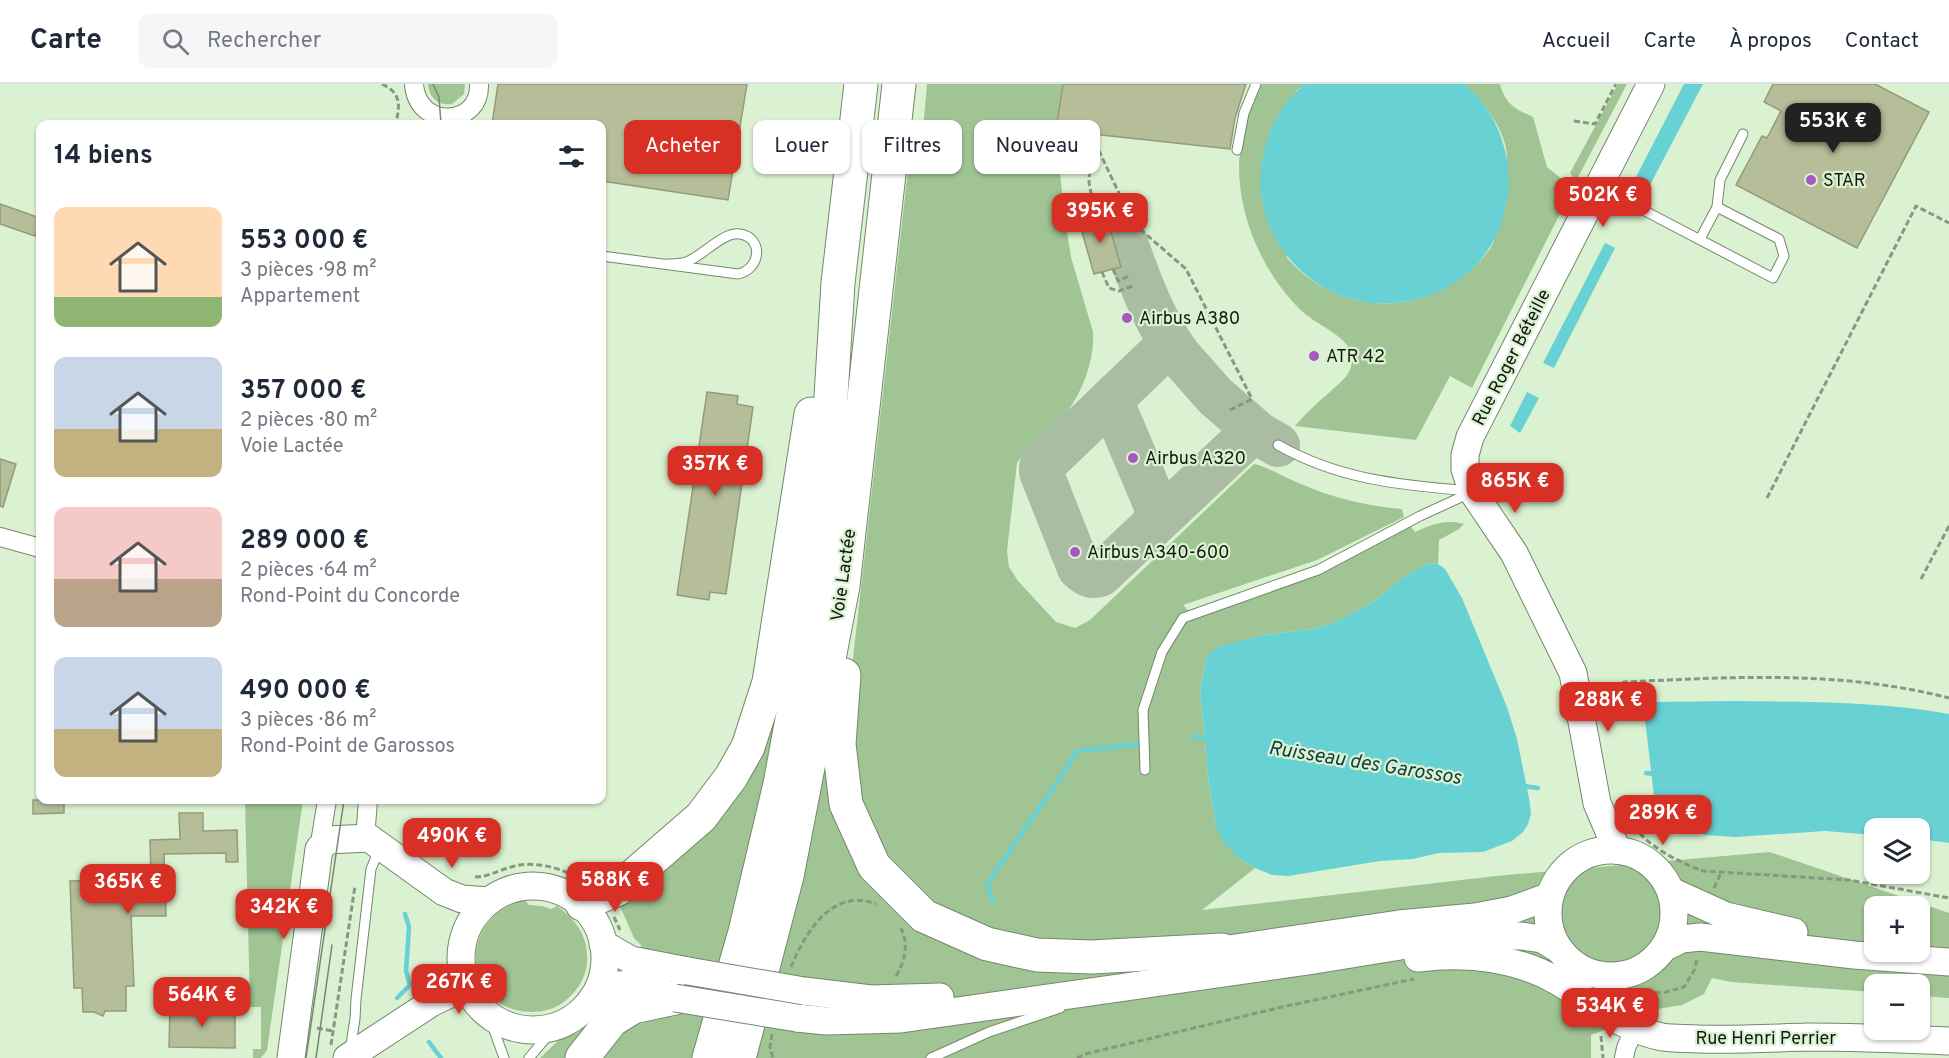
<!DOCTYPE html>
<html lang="fr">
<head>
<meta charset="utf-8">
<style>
  body { margin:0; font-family:Overpass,sans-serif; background:#f6f6f7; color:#1f2937; height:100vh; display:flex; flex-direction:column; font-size:22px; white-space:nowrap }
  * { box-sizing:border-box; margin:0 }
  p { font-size:20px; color:#747a83 }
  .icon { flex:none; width:33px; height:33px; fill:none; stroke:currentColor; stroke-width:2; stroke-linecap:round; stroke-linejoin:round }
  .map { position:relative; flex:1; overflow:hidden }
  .side { position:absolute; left:36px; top:36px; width:570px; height:684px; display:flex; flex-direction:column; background:#fff; border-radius:12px; box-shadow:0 2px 4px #0004 }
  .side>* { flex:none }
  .top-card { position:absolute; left:624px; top:36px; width:570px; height:54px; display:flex; gap:12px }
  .fabs { position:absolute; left:1864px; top:734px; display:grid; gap:12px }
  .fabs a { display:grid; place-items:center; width:66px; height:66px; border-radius:12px; background:#fff; box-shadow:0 2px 4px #0004; font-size:30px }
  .price { position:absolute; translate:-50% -51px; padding:0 14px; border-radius:12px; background:#d93025; color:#fff; font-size:20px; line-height:39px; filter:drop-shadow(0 2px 3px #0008) }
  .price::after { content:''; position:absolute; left:50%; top:36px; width:18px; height:14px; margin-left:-9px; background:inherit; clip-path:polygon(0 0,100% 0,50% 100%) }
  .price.selected { background:#222; color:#fff }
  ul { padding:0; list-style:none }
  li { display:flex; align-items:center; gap:18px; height:150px; padding:0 18px }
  li span { display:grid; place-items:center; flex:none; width:168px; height:120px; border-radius:12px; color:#555 }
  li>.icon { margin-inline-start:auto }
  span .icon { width:72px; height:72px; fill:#fffc; stroke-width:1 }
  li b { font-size:26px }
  h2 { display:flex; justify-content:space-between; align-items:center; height:72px; padding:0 18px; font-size:26px }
  .tag { padding:0 21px; border-radius:12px; background:#fff; box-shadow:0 2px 4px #0004; font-size:21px; line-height:54px }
  .tag.selected { background:#d93025; color:#fff }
  header { display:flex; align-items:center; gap:36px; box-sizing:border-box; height:84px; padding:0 30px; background:#fff; border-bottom:2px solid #e0e1e3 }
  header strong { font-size:28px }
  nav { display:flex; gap:33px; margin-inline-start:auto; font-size:21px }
  .search { width:420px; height:54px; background:#f6f6f7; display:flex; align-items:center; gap:15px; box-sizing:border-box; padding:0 21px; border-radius:12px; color:#747a83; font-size:22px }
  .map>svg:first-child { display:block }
  .green { fill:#a0c493; fill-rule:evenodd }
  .water { fill:#67d1d3 }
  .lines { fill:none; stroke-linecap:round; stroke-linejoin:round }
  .stream { stroke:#67d1d3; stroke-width:4.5 }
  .taxiway { stroke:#aabca2; stroke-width:44 }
  .building { fill:#b6bd99; stroke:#939b78; stroke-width:1.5 }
  .lane-casing { stroke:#73886b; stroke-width:11 }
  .street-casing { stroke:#73886b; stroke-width:20 }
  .secondary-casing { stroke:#73886b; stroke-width:29 }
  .highway-casing { stroke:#73886b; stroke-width:35 }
  .path { stroke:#879880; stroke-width:3; stroke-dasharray:6 3; stroke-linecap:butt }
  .lane { stroke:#fff; stroke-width:9 }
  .street { stroke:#fff; stroke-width:18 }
  .secondary { stroke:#fff; stroke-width:27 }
  .highway { stroke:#fff; stroke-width:33 }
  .tram { stroke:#788771; stroke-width:1.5 }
  .secondary-bridge-casing { stroke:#73886b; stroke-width:29; stroke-linecap:butt }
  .secondary-bridge { stroke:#fff; stroke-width:27 }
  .poi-dot { fill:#a955c4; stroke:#dbf2d2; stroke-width:2 }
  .labels { text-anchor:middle; stroke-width:4.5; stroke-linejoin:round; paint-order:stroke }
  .poi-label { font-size:18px; fill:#11190e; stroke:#dbf2d2; text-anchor:start }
  .street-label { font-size:18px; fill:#11190e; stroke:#dbf2d2 }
  .water-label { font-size:20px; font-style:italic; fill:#0c3f40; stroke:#dbf2d2 }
</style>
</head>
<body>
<header>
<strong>Carte</strong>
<div class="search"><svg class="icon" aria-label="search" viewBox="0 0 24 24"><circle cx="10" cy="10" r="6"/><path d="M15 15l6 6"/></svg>Rechercher</div>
<nav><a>Accueil</a><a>Carte</a><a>À propos</a><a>Contact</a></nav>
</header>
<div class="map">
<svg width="1949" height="974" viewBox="0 0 1949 974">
  <rect width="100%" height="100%" fill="#dbf2d2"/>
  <g class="green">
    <path d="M465,0l-1,10 -12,10c-14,2 -23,-6 -24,-20z"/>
    <path d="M927,0h136l-7,46 8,83 7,44 22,75c2,28 -11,62 -29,84 -14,17 -34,27 -47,47l-10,88 2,16 9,14 38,41 19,6 15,-8 164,-156c15,3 31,14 47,20 32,14 66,22 101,25l2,8 -87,43 -134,45 8,8 127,-45 90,-45 7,9c18,-8 29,-13 49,-8l-5,5 -20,11 -1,24 -9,-1 -24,13 -32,26 -35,19 -25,8 -50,6 -56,21 -7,34 9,94 7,42 22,31 17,11 -53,42 294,-34 274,-24 179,61v85l-29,-2v-12h-45v8l-144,-10 -19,-4 -8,16 -22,11 -25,4 -66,26v23h-1051l19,-18 18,-7 17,-14 38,-25 9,-49 -7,-7 -14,-32 157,-222 86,136 -16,-108 65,-578 11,-3zM1875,822h45v45h-45z"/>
    <path d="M1261,0h44l-9,7 -9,167c7,7 15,16 23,21 46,33 108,33 153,-3 10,-8 24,-20 30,-33 5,-14 5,-31 7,-45 2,-13 7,-28 7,-41 0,-25 -25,-58 -43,-73h36c5,20 15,25 33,33l14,50 26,21 -101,200 -22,-12 -34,64 -121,-14c11,-13 23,-24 36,-35 5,-5 12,-10 16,-16 4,-5 5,-11 5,-17 0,-20 -35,-33 -48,-45 -39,-36 -65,-93 -65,-146 0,-29 10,-57 22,-83z"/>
    <path d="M1618,0h9l-51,97 -6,-8z"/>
    <path d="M245,716h58l-36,250 -6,8h-8v-9h8v-42h-11z"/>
    <path d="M525,816l4,5 13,1 9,3 6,-3c20,14 32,32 30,57 -2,17 -10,28 -22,38 -9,8 -23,11 -34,11 -66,-1 -78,-94 -6,-112z"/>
  </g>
  <g class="water">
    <path d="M1305,0h159c35,29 50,74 43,118 -20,113 -169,138 -228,42 -15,-24 -22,-54 -17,-82 5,-31 18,-58 43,-78z"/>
    <path d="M1684,0h19l-53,101 -12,-4 -2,-4z"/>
    <path d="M1605,159l10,5 -61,120 -11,-5z"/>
    <path d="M1527,308l12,6 -19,35 -10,-7z"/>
    <path d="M1429,479l9,1 7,5 17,29 45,109 10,32 12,59 2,16 -3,10 -5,8 -11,9 -29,11 -44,1 -26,6 -33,2 -92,15 -16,-1 -17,-7 -17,-11 -11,-11 -6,-8 -5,-12 -7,-42 -9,-94 7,-34 13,-10 43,-11 50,-6 25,-8 35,-19 32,-26z"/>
    <path d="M1734,617c71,1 145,0 215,13v129l-29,-4v-11h-45v7l-50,-4 -90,6 -30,-2 -15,-5 -20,-14 -16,-20 -10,-85 8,-9z"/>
  </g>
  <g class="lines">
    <g class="stream">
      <path d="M1192,652l20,3"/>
      <path d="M1646,689l9,1"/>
      <path d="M1523,702l15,2"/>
      <path d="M993,819l-6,-19 75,-109 15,-24 61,-7"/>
      <path d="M397,914l13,-13 -4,-14 3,-44 -4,-13"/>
      <path d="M429,958l12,16"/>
    </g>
    <g class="taxiway">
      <path d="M1126,159c14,39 27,76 52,111"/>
      <path d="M1117,310l-4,9 2,6 40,95 9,6 7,-2"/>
      <path d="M1259,350l-44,-38 -37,-42 -8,-4 -9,2 -120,115v5l38,96c7,6 11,10 21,7l149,-140 10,-1 19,11"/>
    </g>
  </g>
  <g class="building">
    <path d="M498,0h249l-19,116 -126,-19v-57h-110z"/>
    <path d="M1063,0h183l-11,34 -5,31 -174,-19z"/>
    <path d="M1773,0h102l54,28 -72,136 -121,-63 26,-49 5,2 14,-27 -17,-9z"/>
    <path d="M0,120l40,14 -5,18 -35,-12z"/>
    <path d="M1098,120l6,22 5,-1 12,42 -27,7 -12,-42 11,-2 -6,-23z"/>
    <path d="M707,308l31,4 -1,8 16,3 -27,187 -16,-2 -1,8 -32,-5z"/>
    <path d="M0,375l16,5 -13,43 -3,-1z"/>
    <path d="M33,716h31v13l-31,1z"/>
    <path d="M179,729h24v18l34,-1 1,32h-12v-9l-62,1 2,62h-35l3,70h-8v25h-21l-2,5 -9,-4h-11l-1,-24h-8l-4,-107 81,-2 -1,-39 30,-1z"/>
    <path d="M170,923l65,1v40l-66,-1z"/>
  </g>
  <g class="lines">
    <g class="lane-casing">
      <g id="lane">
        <path d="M1237,66l7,-37 12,-29"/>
        <path d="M1601,104l172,90 11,-22 -5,-17 -62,-32 -17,32"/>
        <path d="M1717,123l3,-27 23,-46"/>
        <path d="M602,172l136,18c23,-5 26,-36 2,-40 -17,-3 -38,23 -54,28 -6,2 -13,2 -19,2"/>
        <path d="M1278,361c62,35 122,40 191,46"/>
        <path d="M1145,686l-2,-60 19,-58 21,-34 135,-48 102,-54 50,-23"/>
        <path d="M489,932l15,42"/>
        <path d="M350,966l5,-31 1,-20 15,-130 5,-12 -4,-10"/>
        <path d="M529,974l26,-31"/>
        <path d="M931,974l58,-26 71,-24"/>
      </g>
    </g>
    <g class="street-casing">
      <g id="street">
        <path d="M414,0c3,46 67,43 65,0"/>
        <path d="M0,453l40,11"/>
        <path d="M368,716l-2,26 3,12"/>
        <path d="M319,765l8,-49"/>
        <path d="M1624,974l2,-10 8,-18"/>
      </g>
    </g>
    <g class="secondary-casing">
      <g id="secondary">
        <path d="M1617,766l-20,-47 -24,-130 -59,-120 -42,-62 -7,-22v-14l5,-18 181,-353"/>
        <circle cx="1611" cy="829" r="63"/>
        <circle cx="533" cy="874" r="72"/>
        <path d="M1671,807l55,25 68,16"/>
        <path d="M603,860l28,16 57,11"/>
        <path d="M1665,863l17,-8 18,-2 154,18 95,7"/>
        <path d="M1203,871l19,-5 177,-26 76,-7 37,-7 38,-14"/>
        <path d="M1418,874c49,-6 98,-1 141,24 34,21 63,47 103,55 12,2 25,1 37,2 36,1 72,-1 109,-2 47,0 94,2 141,4"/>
        <path d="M804,907l67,8 69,-2"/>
        <path d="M592,915c5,-3 11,-9 16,-11 21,-9 48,1 67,10"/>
        <path d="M797,934l29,3 75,-2 414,-59 153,-25 53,1 21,3 18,11"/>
        <path d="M291,974l28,-209 9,-9 41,-2 75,54 18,7 27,2"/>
        <path d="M347,974l84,-55 35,-17"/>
      </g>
    </g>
    <g class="highway-casing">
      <g id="highway">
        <path d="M844,591l-5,69 7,60 28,62 50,50 63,28 50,11 54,2 131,-7"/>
        <path d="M582,820l36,-15 83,-72 30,-40 17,-30 21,-65 42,-268"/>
        <path d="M582,974l30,-38 21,-13 42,-9"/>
        <path d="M709,974l36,-126 35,-148 17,-92 28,-199 13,-210 23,-199"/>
        <path d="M739,974l48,-182 56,-290 56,-502"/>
      </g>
    </g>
    <g class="path">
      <path d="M382,0c21,10 17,22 14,40"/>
      <path d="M1574,37l21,3 21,-40"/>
      <path d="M1091,50l42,89 53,46 66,130 -22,11"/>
      <path d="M1091,51l-2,48 9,45"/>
      <path d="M1113,185l5,12 13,-6"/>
      <path d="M1102,188l7,16 10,3 16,-6"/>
      <path d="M1767,414l149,-292 33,17"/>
      <path d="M1921,495l28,-53"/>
      <path d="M1599,611l12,-2 13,-11c111,-5 216,-12 325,16"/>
      <path d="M1629,735c15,26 47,42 74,52l146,9 100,18"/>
      <path d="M475,793c13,0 24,-7 36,-10 24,-7 49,1 70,12"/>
      <path d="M1714,804l7,-15"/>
      <path d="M614,833l6,13"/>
      <path d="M791,883c14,-34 41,-80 85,-63"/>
      <path d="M896,892c9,-15 13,-31 5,-48"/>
      <path d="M1619,912l47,-4 18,-5 11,-18 2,-11"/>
      <path d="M317,944l16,3"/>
      <path d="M772,950l-2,13 3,11"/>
      <path d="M1601,952l2,22"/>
      <path d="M331,961l24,-159"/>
      <path d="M1077,974l8,-4 197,-47 132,-28"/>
    </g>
    <use href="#lane" class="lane"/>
    <use href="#street" class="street"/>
    <use href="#secondary" class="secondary"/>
    <use href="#highway" class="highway"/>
    <g class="tram">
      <path d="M433,0l6,13 2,27"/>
      <path d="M306,974l38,-258"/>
      <path d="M316,974l16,-113"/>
    </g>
    <g class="secondary-bridge-casing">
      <g id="secondary-bridge">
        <path d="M688,887l116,20"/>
        <path d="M675,914l122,20"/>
      </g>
    </g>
    <use href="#secondary-bridge" class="secondary-bridge"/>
  </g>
  <g class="poi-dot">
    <circle cx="1811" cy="96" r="6"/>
    <circle cx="1127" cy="234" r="6"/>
    <circle cx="1314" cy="272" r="6"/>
    <circle cx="1133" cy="374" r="6"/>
    <circle cx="1075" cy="468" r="6"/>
  </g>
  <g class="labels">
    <g class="poi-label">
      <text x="1823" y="102">STAR</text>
      <text x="1139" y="240">Airbus A380</text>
      <text x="1326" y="278">ATR 42</text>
      <text x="1145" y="380">Airbus A320</text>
      <text x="1087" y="474">Airbus A340-600</text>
    </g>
    <g class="street-label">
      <text transform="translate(1511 273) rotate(-63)" y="6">Rue Roger Béteille</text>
      <text transform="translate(843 491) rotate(-82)" y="6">Voie Lactée</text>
      <text x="1766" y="960">Rue Henri Perrier</text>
    </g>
    <g class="water-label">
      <text transform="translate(1365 678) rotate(9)" y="7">Ruisseau des Garossos</text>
    </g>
  </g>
</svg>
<div class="fabs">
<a><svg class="icon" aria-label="layers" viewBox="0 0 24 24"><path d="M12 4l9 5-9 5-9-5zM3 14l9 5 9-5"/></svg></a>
<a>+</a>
<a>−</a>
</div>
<b class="price selected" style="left:1833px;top:70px">553K €</b>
<b class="price" style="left:1603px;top:144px">502K €</b>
<b class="price" style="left:1100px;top:160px">395K €</b>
<b class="price" style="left:715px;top:413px">357K €</b>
<b class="price" style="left:1515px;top:430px">865K €</b>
<b class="price" style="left:1608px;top:649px">288K €</b>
<b class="price" style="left:1663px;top:762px">289K €</b>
<b class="price" style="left:452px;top:785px">490K €</b>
<b class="price" style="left:615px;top:829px">588K €</b>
<b class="price" style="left:128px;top:831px">365K €</b>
<b class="price" style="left:284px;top:856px">342K €</b>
<b class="price" style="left:459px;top:931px">267K €</b>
<b class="price" style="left:202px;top:944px">564K €</b>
<b class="price" style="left:1610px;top:955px">534K €</b>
<div class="top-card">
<a class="tag selected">Acheter</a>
<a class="tag">Louer</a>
<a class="tag">Filtres</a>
<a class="tag">Nouveau</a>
</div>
<section class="side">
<h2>14 biens<svg class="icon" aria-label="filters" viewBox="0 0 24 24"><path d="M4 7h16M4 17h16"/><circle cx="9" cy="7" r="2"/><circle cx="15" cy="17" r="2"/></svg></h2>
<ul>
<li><span style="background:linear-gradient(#ffd9b3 75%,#8fb573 0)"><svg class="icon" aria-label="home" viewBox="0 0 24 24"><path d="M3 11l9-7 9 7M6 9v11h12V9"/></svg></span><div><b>553 000 €</b><p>3 pièces · 98 m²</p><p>Appartement</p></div></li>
<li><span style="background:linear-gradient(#c9d6e8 60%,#c2b280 0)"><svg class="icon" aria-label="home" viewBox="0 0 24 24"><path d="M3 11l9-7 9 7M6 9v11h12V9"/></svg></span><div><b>357 000 €</b><p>2 pièces · 80 m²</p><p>Voie Lactée</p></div></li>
<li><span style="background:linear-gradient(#f6c9c9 60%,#b9a48a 0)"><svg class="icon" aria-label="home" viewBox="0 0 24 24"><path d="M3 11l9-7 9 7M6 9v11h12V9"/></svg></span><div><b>289 000 €</b><p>2 pièces · 64 m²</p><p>Rond-Point du Concorde</p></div></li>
<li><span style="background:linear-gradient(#c9d6e8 60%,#c2b280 0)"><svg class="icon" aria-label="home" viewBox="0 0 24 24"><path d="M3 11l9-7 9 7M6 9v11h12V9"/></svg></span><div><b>490 000 €</b><p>3 pièces · 86 m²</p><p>Rond-Point de Garossos</p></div></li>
</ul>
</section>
</div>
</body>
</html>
